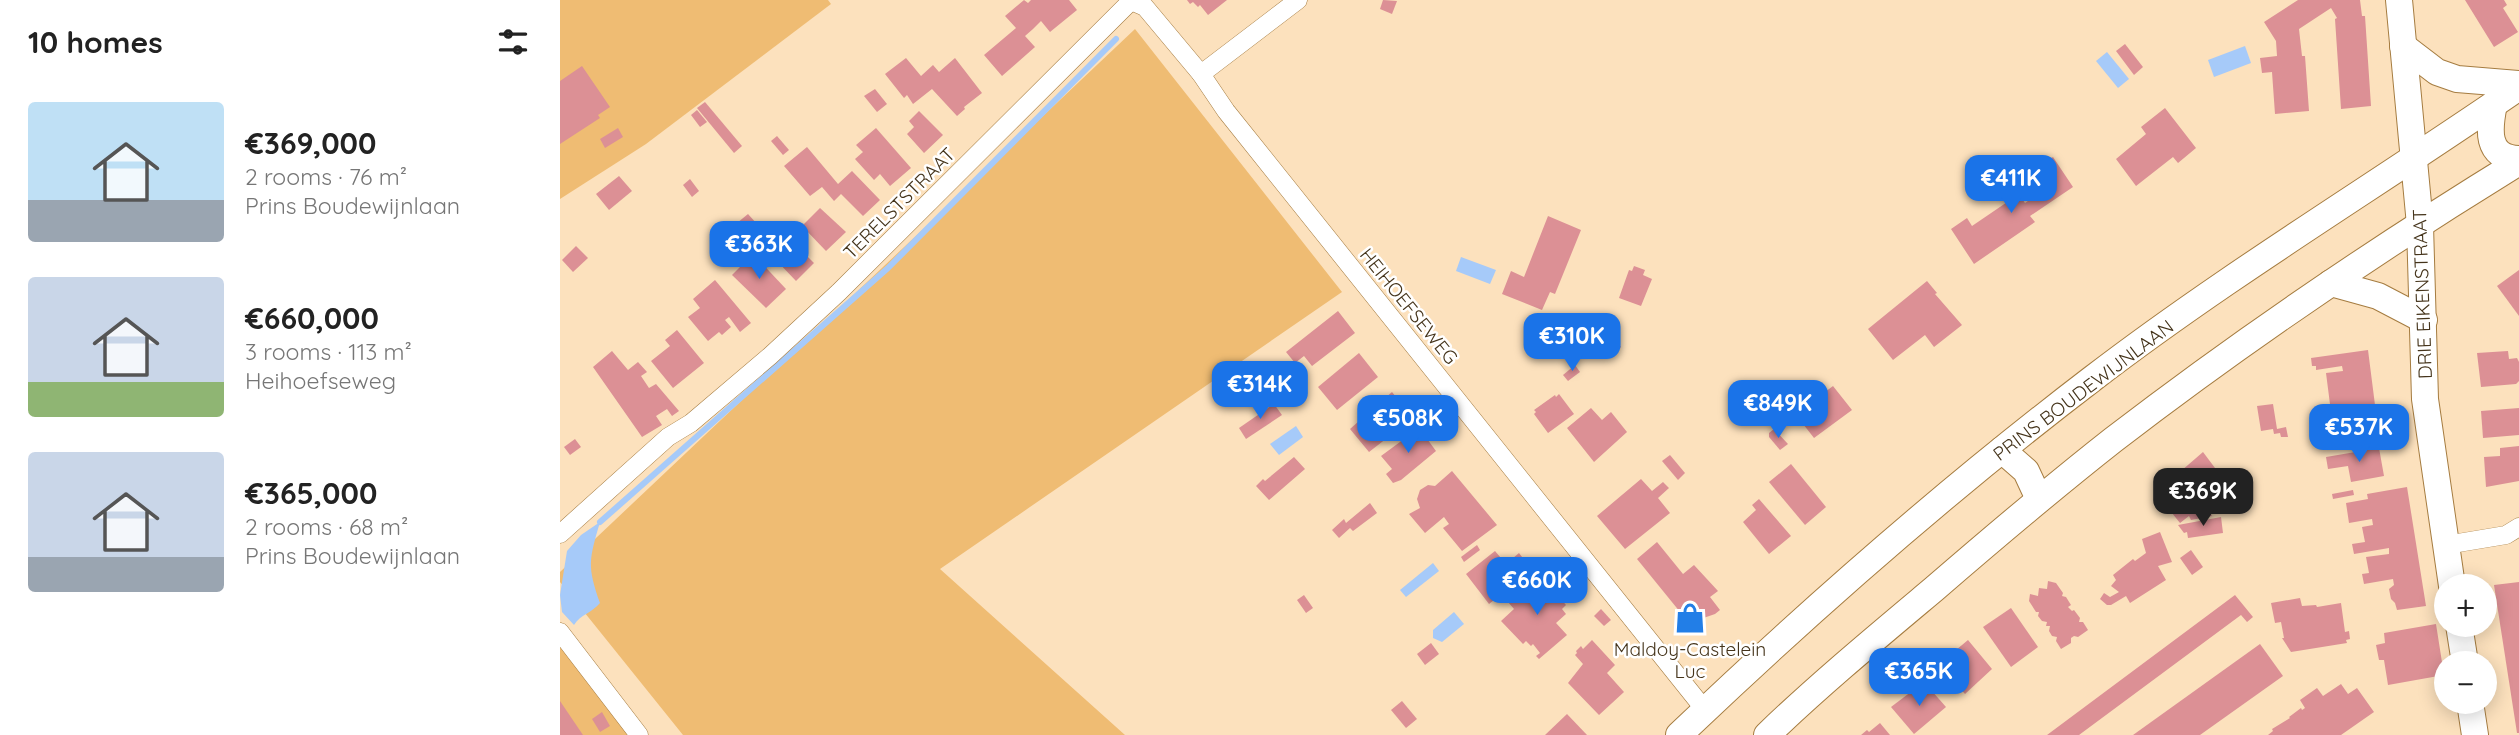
<!DOCTYPE html>
<html lang="en">
<head>
<meta charset="utf-8">
<style>
  body { margin:0; font-family:Quicksand,sans-serif; background:#f6f6f6; color:#222; height:100vh; display:flex; flex-direction:column; font-size:26px; white-space:nowrap }
  * { box-sizing:border-box; margin:0 }
  p { font-size:23px; color:#767676 }
  .icon { flex:none; width:38px; height:38px; fill:none; stroke:currentColor; stroke-width:2; stroke-linecap:round; stroke-linejoin:round }
  .map { position:relative; flex:1; overflow:hidden }
  .drawer { display:flex; flex-direction:column; background:#fff; width:560px }
  .drawer>* { flex:none }
  .buttons { position:absolute; left:1874px; top:574px; display:grid; gap:14px }
  .buttons a { display:grid; place-items:center; width:63px; height:63px; border-radius:50%; background:#fff; box-shadow:0 4px 18px #0003; font-size:35px }
  .price { position:absolute; translate:-50% -60px; padding:0 16px; border-radius:14px; background:#1a73e8; color:#fff; font-size:23px; line-height:46px; filter:drop-shadow(0 2px 4px #0008) }
  .price::after { content:''; position:absolute; left:50%; top:42px; width:21px; height:16px; margin-left:-10px; background:inherit; clip-path:polygon(0 0,100% 0,50% 100%) }
  .price.selected { background:#222; color:#fff }
  ul { padding:0; list-style:none }
  li { display:flex; align-items:center; gap:21px; height:175px; padding:0 28px }
  li span { display:grid; place-items:center; flex:none; width:196px; height:140px; border-radius:7px; color:#555 }
  li>.icon { margin-inline-start:auto }
  span .icon { width:84px; height:84px; fill:#fffc; stroke-width:1 }
  li b { font-size:30px }
  h2 { display:flex; justify-content:space-between; align-items:center; height:84px; padding:0 28px; font-size:30px }
  main { display:flex; flex:1; min-height:0 }
  .map>svg:first-child { display:block }
  .green { fill:#efbc73 }
  .water { fill:#a6caf9 }
  .lines { fill:none; stroke-linecap:round; stroke-linejoin:round }
  .stream { stroke:#a6caf9; stroke-width:6 }
  .building { fill:#dc9095 }
  .street-casing { stroke:#a57c40; stroke-width:19 }
  .secondary-casing { stroke:#a57c40; stroke-width:28 }
  .street { stroke:#fff; stroke-width:18 }
  .secondary { stroke:#fff; stroke-width:26 }
  .labels { text-anchor:middle; stroke-width:5; stroke-linejoin:round; paint-order:stroke }
  .street-label { font-size:19px; fill:#45341b; stroke:#fff }
  .poi-label { font-size:19px; fill:#45341b; stroke:#fff }
</style>
</head>
<body>
<main>
<section class="drawer">
<h2>10 homes<svg class="icon" aria-label="filters" viewBox="0 0 24 24"><path d="M4 7h16M4 17h16"/><circle cx="9" cy="7" r="2"/><circle cx="15" cy="17" r="2"/></svg></h2>
<ul>
<li><span style="background:linear-gradient(#bfe0f5 70%,#9aa5b1 0)"><svg class="icon" aria-label="home" viewBox="0 0 24 24"><path d="M3 11l9-7 9 7M6 9v11h12V9"/></svg></span><div><b>€369,000</b><p>2 rooms · 76 m²</p><p>Prins Boudewijnlaan</p></div></li>
<li><span style="background:linear-gradient(#c9d6e8 75%,#8fb573 0)"><svg class="icon" aria-label="home" viewBox="0 0 24 24"><path d="M3 11l9-7 9 7M6 9v11h12V9"/></svg></span><div><b>€660,000</b><p>3 rooms · 113 m²</p><p>Heihoefseweg</p></div></li>
<li><span style="background:linear-gradient(#c9d6e8 75%,#9aa5b1 0)"><svg class="icon" aria-label="home" viewBox="0 0 24 24"><path d="M3 11l9-7 9 7M6 9v11h12V9"/></svg></span><div><b>€365,000</b><p>2 rooms · 68 m²</p><p>Prins Boudewijnlaan</p></div></li>
</ul>
</section>
<div class="map">
<svg width="1959" height="735" viewBox="0 0 1959 735">
  <rect width="100%" height="100%" fill="#fce1bd"/>
  <g class="green">
    <path d="M0,0h268l3,4 -185,140 -86,55z"/>
    <path d="M575,29l207,263 -402,277 185,166h-442l-123,-153v-10z"/>
    <path d="M0,632l69,103h-69z"/>
  </g>
  <g class="water">
    <path d="M1685,46l6,17 -37,14 -6,-17z"/>
    <path d="M1547,52l22,27 -11,9 -22,-27z"/>
    <path d="M901,257l35,13 -6,14 -34,-13z"/>
    <path d="M736,426l7,11 -24,18 -9,-11z"/>
    <path d="M40,522c-11,38 -13,44 0,81 -8,10 -19,11 -26,22l-12,-13 -2,-17 7,-44 14,-16z"/>
    <path d="M873,563l6,8 -33,26 -6,-7z"/>
    <path d="M894,612l10,12 -22,18 -9,-4v-8z"/>
  </g>
  <g class="lines">
    <path class="stream" d="M40,522l288,-254 228,-229"/>
  </g>
  <g class="building">
    <path d="M464,0l4,3 3,-3h38l8,10 -27,22 -9,-11 -8,8 -8,7 10,11 -33,29 -18,-21 32,-27 -11,-12z"/>
    <path d="M627,0h40l-19,15 -8,-10 -2,2 -5,-5 -3,2z"/>
    <path d="M823,0l14,1 -5,13 -12,-5z"/>
    <path d="M1738,0h62l2,16h3l6,90 -30,3 -6,-90 2,-1 -6,-10 -32,21 3,27h3l4,55 -34,3 -3,-42 -10,1 -2,-15 17,-2 -1,-15 -12,-19z"/>
    <path d="M1905,0h39l3,5 -4,3 15,24 -24,15z"/>
    <path d="M1565,44l18,23 -9,8 -18,-24z"/>
    <path d="M346,58l15,18 12,-11 6,7 16,-14 27,35 -18,14 1,2 -8,7 -25,-27 -19,15 -6,-9 -3,3 -19,-24z"/>
    <path d="M22,66l28,41 -12,8 2,3 -40,26v-63z"/>
    <path d="M315,89l12,15 -10,8 -13,-16z"/>
    <path d="M145,102l37,44 -8,7 -37,-45z"/>
    <path d="M1605,108l31,40 -18,15 -5,-6 -37,29 -20,-27 30,-25 -5,-7z"/>
    <path d="M137,110l10,12 -7,5 -9,-12z"/>
    <path d="M359,111l24,24 -19,18 -17,-19 7,-7 -5,-6z"/>
    <path d="M58,128l5,9 -18,11 -5,-9z"/>
    <path d="M316,128l35,40 -21,18 -10,-12 -6,6 -19,-21 8,-7 -7,-7z"/>
    <path d="M217,136l12,14 -6,5 -12,-14z"/>
    <path d="M247,147l31,37 14,-13 28,29 -17,16 -22,-22 -7,7 -12,-14 -12,9 -26,-30z"/>
    <path d="M1493,157l20,30 -43,29 5,6 -61,42 -23,-35 16,-11 5,8 47,-32 6,9 20,-14 -13,-18z"/>
    <path d="M59,176l13,15 -23,19 -13,-16z"/>
    <path d="M130,179l9,12 -7,6 -9,-12z"/>
    <path d="M260,208l26,24 -20,19 -24,-25z"/>
    <path d="M188,214l19,21 12,-11 11,11 -2,2 26,26 -18,18 -21,-22 4,-4 -15,-16 -17,12 -13,-15 8,-7 -5,-6z"/>
    <path d="M988,216l33,14 -26,64 -5,-2 -8,18 -40,-16 9,-23 13,6z"/>
    <path d="M16,246l12,12 -15,14 -11,-12z"/>
    <path d="M193,254l33,35 -20,19 -34,-33z"/>
    <path d="M1074,266l11,4 -2,5 9,4 -11,27 -22,-8 10,-28 3,1z"/>
    <path d="M1959,270v46l-22,-30z"/>
    <path d="M155,280l36,43 -11,9 -11,-15 -4,3 6,7 -9,8 -3,-3 -11,9 -20,-24 12,-9 -7,-9z"/>
    <path d="M1367,281l10,12 -2,1 27,31 -28,22 -9,-12 -32,25 -25,-31z"/>
    <path d="M778,311l17,22 -43,33 -8,-10 -9,7 -9,-11z"/>
    <path d="M117,330l27,33 -31,25 -22,-27 19,-15 -5,-6z"/>
    <path d="M1055,339l6,8 -9,6 -5,-8z"/>
    <path d="M1808,350l7,55 -15,2 1,10 -31,4 -1,-7 2,-2 -5,-39 17,-2 -1,-5 -26,4v-4h-4l-1,-8z"/>
    <path d="M52,351l16,19 10,-8 9,10 -6,4 8,12 7,-4 23,27 -7,5 -5,-7 -11,7 6,9 -20,12 -49,-70z"/>
    <path d="M1948,351l1,8 8,-1 2,4v19l-3,3 -35,3 -4,-34z"/>
    <path d="M799,353l19,24 -41,33 -19,-23z"/>
    <path d="M687,362l16,17 -17,14 -14,-20z"/>
    <path d="M1015,365l5,7 -12,9 -5,-6z"/>
    <path d="M1235,386l14,18 24,-18 19,24 -38,28 -32,-41z"/>
    <path d="M832,392l12,15 -12,11 8,10 -31,24 -19,-23z"/>
    <path d="M999,394l15,20 -26,19 -14,-19 2,-2 -2,-2 21,-15 1,2z"/>
    <path d="M714,404l8,11 -36,24 -7,-11z"/>
    <path d="M1713,404l4,25 9,-2 2,10h-7l-1,-4 -6,1 -1,-5 -12,2 -4,-25z"/>
    <path d="M1031,408l11,12 9,-8 16,20 -33,30 -27,-34z"/>
    <path d="M1959,408v27l-36,3 -2,-27z"/>
    <path d="M859,428l17,23 -35,29 -8,3 -7,-9 6,-5 -11,-13z"/>
    <path d="M1214,429l14,15 -8,6 -11,-13v-4z"/>
    <path d="M15,439l6,8 -11,8 -6,-8z"/>
    <path d="M1959,446v35l-33,6 -2,-30 16,-1v-8z"/>
    <path d="M1819,448l5,28 -33,6 -3,-16 -20,3 -2,-12z"/>
    <path d="M1643,452l15,20 -25,20 19,24 -21,4 -2,-4 -9,7 -16,-20 10,-7 -8,-12z"/>
    <path d="M1110,455l15,18 -7,7 -16,-19z"/>
    <path d="M734,457l11,12 -36,31 -13,-14 7,-7 2,2z"/>
    <path d="M1231,464l35,43 -21,18 -36,-43z"/>
    <path d="M892,471l45,54 -35,26 -19,-23 6,-4 -5,-7 -19,16 -16,-19 11,-6 -3,-9 3,-9 8,-5 7,1z"/>
    <path d="M1081,479l11,12 11,-9 6,6 -11,10 12,15 -45,36 -28,-33z"/>
    <path d="M1847,487l19,119 -29,4 -2,-7 -4,-4 -2,-10 5,-4 -1,-6 -29,5 -2,-10 7,-1 -3,-16 23,-3v-6l-35,6 -2,-10 13,-2 -3,-15 11,-2 -1,-6 -23,4 -3,-20 22,-4 -1,-5z"/>
    <path d="M1793,490l1,5 -21,4 -1,-5z"/>
    <path d="M1199,499l32,37 -22,18 -26,-32 13,-12 -4,-5z"/>
    <path d="M810,503l7,10 -24,18 -3,-3 -11,10 -7,-8 12,-11 2,4z"/>
    <path d="M1661,517l2,16 -35,5 -1,-6 -3,1 -6,-8z"/>
    <path d="M1600,532l12,30 -14,4 8,14 -36,23 -4,-7 -15,9h-4l-7,-6 4,-6 6,4 9,-5 -8,-6 5,-6 -3,-5 20,-16 2,2 11,-8 -4,-14z"/>
    <path d="M1097,542l26,32 11,-9 24,26 -8,6 10,13 -5,4 -26,9 -52,-64z"/>
    <path d="M917,545l3,5 -16,12 -3,-5z"/>
    <path d="M1631,550l12,17 -11,8 -12,-17z"/>
    <path d="M935,551l11,13 13,-11 13,17 -43,34 -23,-30z"/>
    <path d="M972,581l7,7 7,-6 20,23 -4,4 4,5 -10,9 11,12 -28,24 -3,-3 4,-3 -7,-9 -2,2 -5,-5 -3,3 -22,-23 13,-12 -6,-7z"/>
    <path d="M1488,581l8,2 7,10 -1,3 4,1 5,8 -3,2 4,4 2,-1 6,8 -1,4h4l5,8 -10,7 -4,-1 -3,2v5l-10,6 -5,-8 1,-4 -5,-1 -3,-5 1,-5h-4l1,-4 -5,-1 -4,-5 1,-4h-3l-7,-11 1,-7 8,2 1,-8 8,1z"/>
    <path d="M1959,582v151h-2l-23,-148z"/>
    <path d="M744,595l9,13 -7,5 -9,-13z"/>
    <path d="M1675,595l18,22 -6,5 -6,-7 -162,120h-32z"/>
    <path d="M1740,598l2,8 14,-1 1,2 24,-4 4,29 4,-1 1,8 -4,1 1,3 -56,9 -9,-14h2l-3,-16 -6,1 -4,-20z"/>
    <path d="M1451,608l27,39 -27,20 -28,-40z"/>
    <path d="M1041,609l10,11 -7,6 -10,-10z"/>
    <path d="M1876,624l8,51 -56,10 -4,-25h-5l-3,-15 9,-2 -1,-10z"/>
    <path d="M1032,640l23,25 -8,8 17,19 -25,23 -31,-32 15,-19 -8,-9 2,-2 -1,-2 5,-5 2,3z"/>
    <path d="M1408,640l24,29 -27,25 -23,-26 18,-14 -4,-4z"/>
    <path d="M871,643l8,11 -14,11 -8,-11z"/>
    <path d="M1700,644l23,32 -83,59h-67z"/>
    <path d="M1364,682l22,25 -32,27 -23,-27z"/>
    <path d="M1781,684l7,10 9,-6 17,24 -33,23h-73l5,-4 -1,-2 18,-11 -1,-1 12,-9 1,2 3,-2 -5,-8 17,-12 6,8z"/>
    <path d="M0,701l23,34h-23z"/>
    <path d="M842,701l15,18 -11,9 -15,-18z"/>
    <path d="M42,712l8,14 -10,6 -8,-13z"/>
    <path d="M1007,714l20,21h-42z"/>
    <path d="M1320,723l10,12h-29l6,-5 2,2z"/>
  </g>
  <g class="lines">
    <g class="street-casing">
      <g id="street">
        <path d="M569,0l16,7 56,67 25,37 479,599"/>
        <path d="M641,74l97,-74"/>
        <path d="M0,534l108,-97 23,-14 79,-67 69,-64 291,-290"/>
        <path d="M1886,545l60,-10 13,-8"/>
        <path d="M0,632l79,103"/>
      </g>
    </g>
    <g class="secondary-casing">
      <g id="secondary">
        <path d="M1839,0l21,225 5,174 27,187"/>
        <path d="M1843,46l34,26 20,7 62,5"/>
        <path d="M1934,104c-5,24 -9,54 25,55"/>
        <path d="M1771,283l47,13 46,24"/>
        <path d="M1442,450l24,21 13,28"/>
        <path d="M1899,625l6,38"/>
        <path d="M1910,702l5,33"/>
        <path d="M1119,735c131,-125 269,-246 413,-356 137,-105 285,-194 427,-292"/>
        <path d="M1207,735c53,-51 111,-99 167,-146 59,-51 118,-101 179,-149 130,-100 266,-192 406,-278"/>
      </g>
    </g>
    <use href="#street" class="street"/>
    <use href="#secondary" class="secondary"/>
  </g>
  <defs>
    <g id="shop-bare" transform="scale(2.415)"><path d="M-5-2.5h2.3a2.7 3.5 0 0 1 5.4 0H5L5.5 6h-11ZM-1.5-2.5h3a1.5 2.3 0 0 0-3 0Z" fill="#227ee7" stroke="#fff" stroke-width="2.5" paint-order="stroke"/></g>
  </defs>
  <g fill-rule="evenodd">
    <use href="#shop-bare" x="1130" y="618"/>
  </g>
  <g class="labels">
    <g class="street-label">
      <text transform="translate(339 203) rotate(-45)" y="7">TERELSTSTRAAT</text>
      <text transform="translate(1862 294) rotate(-92)" y="7">DRIE EIKENSTRAAT</text>
      <text transform="translate(849 306) rotate(51)" y="7">HEIHOEFSEWEG</text>
      <text transform="translate(1523 390) rotate(-37)" y="7">PRINS BOUDEWIJNLAAN</text>
    </g>
    <g class="poi-label">
      <text x="1130" y="656">Maldoy-Castelein<tspan x="1130" dy="22">Luc</tspan></text>
    </g>
  </g>
</svg>
<div class="buttons">
<a>+</a>
<a>−</a>
</div>
<b class="price" style="left:1451px;top:215px">€411K</b>
<b class="price" style="left:199px;top:281px">€363K</b>
<b class="price" style="left:1012px;top:373px">€310K</b>
<b class="price" style="left:700px;top:421px">€314K</b>
<b class="price" style="left:1218px;top:440px">€849K</b>
<b class="price" style="left:848px;top:455px">€508K</b>
<b class="price" style="left:1799px;top:464px">€537K</b>
<b class="price selected" style="left:1643px;top:528px">€369K</b>
<b class="price" style="left:977px;top:617px">€660K</b>
<b class="price" style="left:1359px;top:708px">€365K</b>
</div>
</main>
</body>
</html>
